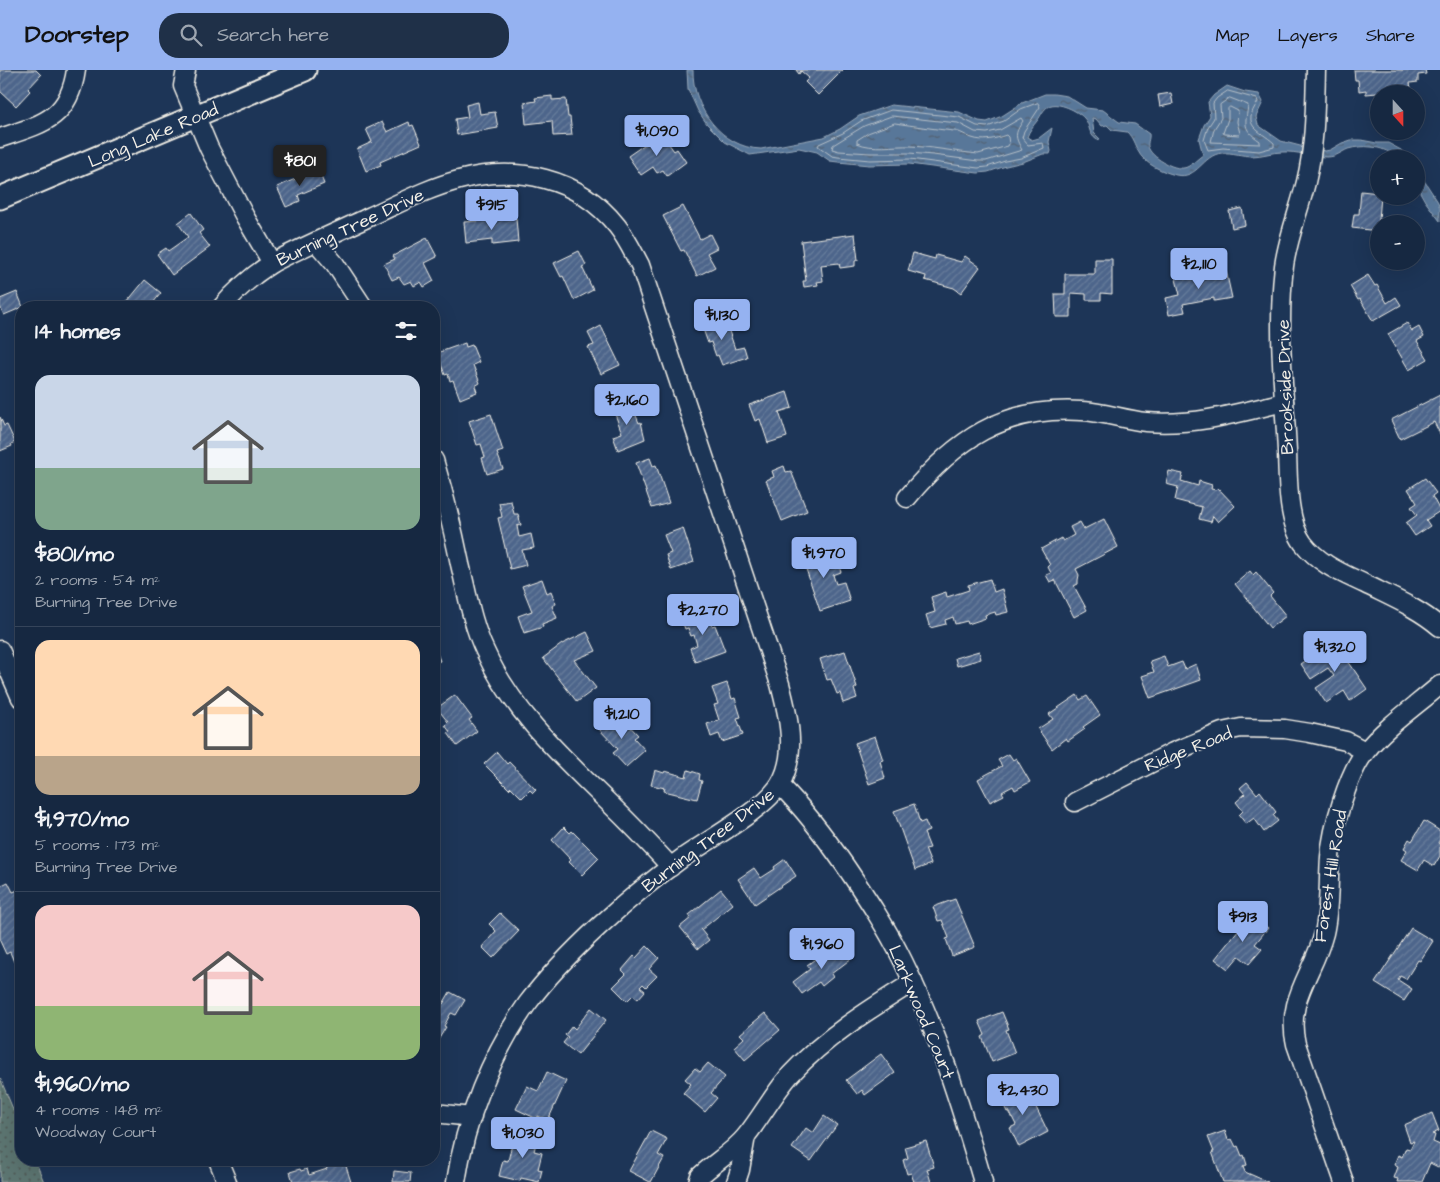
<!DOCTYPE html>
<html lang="en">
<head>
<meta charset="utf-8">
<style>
  body { margin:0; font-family:"Architects Daughter",sans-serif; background:#1f3048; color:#f1f3f6; height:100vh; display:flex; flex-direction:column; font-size:19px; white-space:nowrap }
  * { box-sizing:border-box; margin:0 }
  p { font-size:16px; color:#9ea6b1 }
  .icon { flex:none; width:28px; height:28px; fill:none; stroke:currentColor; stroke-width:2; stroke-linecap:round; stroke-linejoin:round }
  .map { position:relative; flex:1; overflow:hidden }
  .sheet { position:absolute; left:15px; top:231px; width:425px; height:865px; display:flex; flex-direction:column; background:#162841; border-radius:20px; box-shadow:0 5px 20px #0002,0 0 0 1px #35445a }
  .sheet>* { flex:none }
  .needle { width:32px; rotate:159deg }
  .controls { position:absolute; left:1370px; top:15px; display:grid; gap:10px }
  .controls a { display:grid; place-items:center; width:55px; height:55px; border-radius:50%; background:#162841; box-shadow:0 5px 20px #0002,0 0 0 1px #35445a; font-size:25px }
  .price { position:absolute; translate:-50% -42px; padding:0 11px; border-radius:5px; background:#95b2f1; color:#111; font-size:16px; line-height:32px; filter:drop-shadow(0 1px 2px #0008) }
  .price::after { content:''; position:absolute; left:50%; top:30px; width:15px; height:11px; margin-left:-8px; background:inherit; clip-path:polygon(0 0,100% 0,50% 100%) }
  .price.selected { background:#222; color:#fff }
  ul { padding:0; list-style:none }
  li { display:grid; align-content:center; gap:10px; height:265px; padding:0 20px }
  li+li { border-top:1px solid #35445a }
  li span { display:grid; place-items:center; height:155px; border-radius:15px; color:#555 }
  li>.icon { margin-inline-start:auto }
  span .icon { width:90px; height:90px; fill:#fffc; stroke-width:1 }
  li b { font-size:21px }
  h2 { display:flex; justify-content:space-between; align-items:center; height:60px; padding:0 20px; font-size:21px }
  header { display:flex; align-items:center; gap:30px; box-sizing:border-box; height:70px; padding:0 25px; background:#95b2f1; color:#111 }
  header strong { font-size:24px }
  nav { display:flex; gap:28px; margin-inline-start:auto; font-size:18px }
  .search { width:350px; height:45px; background:#1f3048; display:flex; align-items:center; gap:12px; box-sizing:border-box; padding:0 18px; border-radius:20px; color:#9ea6b1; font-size:19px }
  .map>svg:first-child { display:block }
  .grass { fill:url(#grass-dots); stroke:#a8b2ac }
  .water { fill:url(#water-ripples); stroke:#97a8b9 }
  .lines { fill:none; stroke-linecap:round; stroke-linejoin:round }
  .shore { stroke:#b6c0c8; stroke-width:1 }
  .building { fill:url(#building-hatch); stroke:#f4f1e8 }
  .minor-casing { stroke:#f4f1e8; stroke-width:21 }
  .major-casing { stroke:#f4f1e8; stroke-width:25 }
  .minor { stroke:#1d3557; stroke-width:18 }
  .major { stroke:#1d3557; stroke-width:21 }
  .labels { text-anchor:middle; stroke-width:4; stroke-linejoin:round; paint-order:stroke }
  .street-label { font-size:18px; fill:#f4f1e8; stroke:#1d3557 }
</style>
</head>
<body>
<header>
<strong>Doorstep</strong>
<div class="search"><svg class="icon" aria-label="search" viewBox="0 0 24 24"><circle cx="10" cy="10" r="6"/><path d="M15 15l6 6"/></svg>Search here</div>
<nav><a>Map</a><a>Layers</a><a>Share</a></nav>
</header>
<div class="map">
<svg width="1440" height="1112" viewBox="0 0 1440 1112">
  <defs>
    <pattern id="grass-dots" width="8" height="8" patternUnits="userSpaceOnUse" patternTransform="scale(1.25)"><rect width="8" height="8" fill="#5b7471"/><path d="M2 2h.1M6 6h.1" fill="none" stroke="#515c59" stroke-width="1.8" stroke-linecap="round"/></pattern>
    <pattern id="water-ripples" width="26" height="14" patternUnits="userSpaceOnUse" patternTransform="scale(1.25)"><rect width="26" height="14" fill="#597799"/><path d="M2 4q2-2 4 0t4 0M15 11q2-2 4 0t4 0" fill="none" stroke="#516070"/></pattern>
    <pattern id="building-hatch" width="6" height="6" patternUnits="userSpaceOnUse" patternTransform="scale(1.25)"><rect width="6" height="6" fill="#4d658b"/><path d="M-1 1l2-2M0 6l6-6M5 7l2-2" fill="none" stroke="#677c9b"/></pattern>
  </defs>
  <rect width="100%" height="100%" fill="#1d3557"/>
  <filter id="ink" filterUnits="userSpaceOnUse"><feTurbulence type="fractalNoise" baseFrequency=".02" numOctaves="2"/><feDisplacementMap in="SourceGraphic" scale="10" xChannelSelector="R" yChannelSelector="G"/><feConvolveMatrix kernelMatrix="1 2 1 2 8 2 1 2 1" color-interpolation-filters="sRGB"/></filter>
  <g filter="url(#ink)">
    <path class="grass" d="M0,1008l21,50v32h14l9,22h-44z"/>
    <g class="water">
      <path d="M687,0h6c-1,37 29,78 68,79l63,-12 16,-8 19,-13 32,-11 68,7 20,9 8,1 15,-6 20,-13 23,-9h9l13,2 19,12 17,2 16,12 16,2 14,10c1,5 -3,10 0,15 5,10 28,23 38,18 5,-2 11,-9 16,-12l-4,-16 5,-14 6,-9 -2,-14 6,-7 13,-9 18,6 14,2 4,8 -7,15 2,8 23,16 23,6 21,4 5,-1 12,-7 9,-3h10l16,3h11l13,7 9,9c-14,0 -24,-12 -39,-12 -7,-1 -16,0 -23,2 -7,3 -12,8 -21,8 -15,0 -30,-6 -45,-5 -10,0 -20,4 -30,4 -10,0 -20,-4 -30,-3 -20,2 -24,27 -46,22 -13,-3 -32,-11 -38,-24 -4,-7 -5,-13 -11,-19l-15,-2 -5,-5 -5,1 -6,-7 -4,-1 2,15 6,6 -3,1c-10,-7 -6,-15 -13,-22 -6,-7 -26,-17 -35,-12 -6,3 -8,10 -12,15 -4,5 -8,10 -10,16l5,3 7,-2 13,-10 -3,14 2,9 -1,3h-7l-20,8 -17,4 -18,6 -10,1 -69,-9 -40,1 -31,-3 -8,-1 -13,-9 -18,-4 -49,7 -25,-13 -18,-18 -9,-13 -10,-22z"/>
      <path d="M1416,98l22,34 2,6v13l-15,-20 -9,-16z"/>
    </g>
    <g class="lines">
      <g class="shore">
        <path d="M1228,21l29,8 1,3c-18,25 2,28 16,41v4l-15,4 -36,-3 -15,2 -4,-10 4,-13 6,-9 -1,-15 4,-5z"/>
        <path d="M1230,28l18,7c-2,19 -7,23 12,36v3l-49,-2 3,-13 7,-11 -1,-13z"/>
        <path d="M1038,33l2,4 -16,24 -2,7 6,7 15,-2 1,5 -23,10 -16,3 -18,6 -9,1 -68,-9 -40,1 -32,-3 -6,-1 -14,-10 1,-2 24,-11 18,-12 30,-11 68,7 18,9 10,1 17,-6 17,-12z"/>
        <path d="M1230,37l8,4 -1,11 3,11 -1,2 -14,-1 -2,-1 5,-14v-10z"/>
        <path d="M892,46l66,7 17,9 12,1 13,-3 21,-12 2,3c-9,13 -8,16 -1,29l-36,11h-8l-45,-6 -24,-2h-39l-31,-2 -7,-2 1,-4 31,-19z"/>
        <path d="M895,53c20,3 39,6 59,8 6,0 12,5 18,7 11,4 23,1 34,-3l2,2 1,7 -1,2 -30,8c-22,-2 -44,-7 -67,-8 -17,-1 -38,4 -54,-3v-3l11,-7z"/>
      </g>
    </g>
    <g class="building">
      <path d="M0,0h36l5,5 -13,14 2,2 -14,15 -16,-15z"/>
      <path d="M796,0h47l-25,25 -13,-13 4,-4 -8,-7 -2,3z"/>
      <path d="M1354,0h71l1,4 -8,1v7l-8,1 1,5 -20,3 -1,-3h-2l1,4 -23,2v-4l-7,1 -1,-11h-3z"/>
      <path d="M1171,23l2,11 -13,3 -2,-12z"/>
      <path d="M552,26v4l14,-1 2,18h2l2,18 -19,1 -1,-15 -26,3 -2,-21 12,-2 -1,-3z"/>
      <path d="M478,32l2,12 15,-2 3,16 -41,7 -2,-16 13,-2 -2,-12z"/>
      <path d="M382,52l5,10 22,-10 1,4 3,-1 8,19 -41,18 1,3 -15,6 -9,-22 15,-7 -6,-13z"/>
      <path d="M661,63l13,18 3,-2 9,13 -19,14 -4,-6 -6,3 -4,-6 -12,8 -13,-19z"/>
      <path d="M318,99l6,15 -26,11 2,6 -14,6 -9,-20z"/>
      <path d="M1361,121l18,2v3h2l-3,35 -26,-3 2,-14h5z"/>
      <path d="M683,136l17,33 10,-5 7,14 -10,5 8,14 -18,9 -13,-26 -3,1 -18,-35z"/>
      <path d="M1242,138l3,17 -13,3 -3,-17z"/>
      <path d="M191,143l12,17 -4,3 11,14 -38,28 -15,-21 9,-6 2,3 20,-14 -10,-14z"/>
      <path d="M516,148l2,24 -26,3v-5l-26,3 -2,-21z"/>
      <path d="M855,164l3,26 -3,1v5l-15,2 -1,-5 -18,2 2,16 -6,1 1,3 -14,2 -1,-6h3l-5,-40z"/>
      <path d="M427,168l10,19 -12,6 9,18 -10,6 -3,-5 -7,4 -3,-5 -7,3 -5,-7 -7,3 -8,-16 11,-5 -2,-3z"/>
      <path d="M579,181l7,14 -4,2 11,23 -19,10 -11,-24 -2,1 -7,-14z"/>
      <path d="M913,183l22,6 1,-4 25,7 4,-6 15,11 -19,26 -7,-5 -29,-8 1,-4 -18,-5z"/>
      <path d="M1095,189h17v35l-11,-1v7h-15v-6l-15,-1v24h-15l-1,-23h10v-20h30z"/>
      <path d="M1226,201l6,27 -18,3v-3l-31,6 2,8 -16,3 -3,-17 14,-3 -5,-20 13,-3 1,7z"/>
      <path d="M1368,205l7,11 2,-1 10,18 9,-6 5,8 -28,16 -13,-22 -2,1 -8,-14z"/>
      <path d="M145,210l16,13 -12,15h-27z"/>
      <path d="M17,222l6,15 -19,8 -4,-8v-8z"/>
      <path d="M720,244l3,9 3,-1 9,27 9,-2 3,10 -25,8 -4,-10 -2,1 -5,-14 -3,1 -5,-14 3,-1 -2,-9z"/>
      <path d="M1407,253l5,8 7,-4 5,10 -7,4 11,18 -19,11 -21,-36z"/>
      <path d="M601,256l19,39 -19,9 -13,-27 6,-2 -6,-12z"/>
      <path d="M465,273l1,4 6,-2 7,17 -6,3 7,18 -5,3 2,6 -17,7 -7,-19 -3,1 -2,-7 -3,1 -8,-22z"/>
      <path d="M787,322l5,16 -13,4 8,25 -19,6 -8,-24 -5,2 -6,-16z"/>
      <path d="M1440,325v39l-6,-12 -34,17 -9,-19z"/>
      <path d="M627,330l6,14 2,-1 4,10 2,-1 4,17 -27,11 -5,-14 9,-3 -10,-27z"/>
      <path d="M491,344l12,37 -6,2 6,16 -16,5 -5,-16 3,-1 -4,-13 -4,1 -8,-24z"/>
      <path d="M0,347l4,9 3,-1 8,17 -4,2 1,2 -12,5z"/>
      <path d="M650,388l3,8 3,-1 13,38 -17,5 -16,-45z"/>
      <path d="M784,396l2,6 5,-1 16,40 -25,10 -16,-41 8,-3 -2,-6z"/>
      <path d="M1169,401l14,3 -2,7 17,5 1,-5 13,4 -1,4 5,1 2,-2 17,18 -17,16 -5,-6 -2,6 -12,-3 3,-12 -27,-7 3,-13 -12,-3z"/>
      <path d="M1425,408l11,15 -4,3 8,15 -14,9 4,6 -15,10 -9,-13 11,-8 -6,-8 6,-4 -9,-14z"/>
      <path d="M511,431l3,13h4l3,11 -4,1 2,11 12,-3 3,14 -12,2 4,15 -16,4 -12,-51 4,-1 -3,-14z"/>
      <path d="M1104,449l14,28 -42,22 3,6 -1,5v4l-4,2 13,24 -13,7 -19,-37 -5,2 -4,-7 5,-2 -3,-6 2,-2 -9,-16 20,-11 2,3 11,-6 -4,-8 10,-5 4,7z"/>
      <path d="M683,458l11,34 -23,8 -5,-15 5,-2 -7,-18z"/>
      <path d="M819,474l5,13 3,-1 2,6 7,-3 5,13 -8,3 3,9 8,-2 6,19 -30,10 -20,-60z"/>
      <path d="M1250,501l3,4 3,-3 17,21 -3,3 16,20 -16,12 -35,-44z"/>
      <path d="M542,509l5,14 4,-2 5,13 -4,2 5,12 -15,6 1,3 -19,6 -6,-17 14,-5 -10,-25z"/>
      <path d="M990,509l4,13 8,-3 6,23 -12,3 -1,-3 -10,3 1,3 -18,6 -1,-3 -12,3 -2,-7 -8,3 1,4 -16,4 -4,-13 9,-3 -4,-15 15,-5 1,5 22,-7 -1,-5z"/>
      <path d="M706,539l6,17 3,-1 10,26 -30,11 -5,-14 7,-3 -3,-10 -3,1 -3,-8 -3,1 -4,-11z"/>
      <path d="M587,562l9,19 -22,9 22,28 -19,14 -34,-44 19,-14z"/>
      <path d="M1337,569l10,14 -3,2 23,34 -17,12 -6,-10 -18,12 -10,-15 18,-12 -6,-8 -17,11 -10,-15z"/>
      <path d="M434,575l6,16 -4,1 2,7 -4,2z"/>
      <path d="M845,581l12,36 -3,2 3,9 -14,5 -3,-10 -3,1 -6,-15 -4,1 -7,-21z"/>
      <path d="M979,581l2,8 -24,7 -2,-8z"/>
      <path d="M1164,586l4,11 14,-5 3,7 11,-5 5,16 -51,18 -8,-22 12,-4 -4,-11z"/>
      <path d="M727,613l5,16 3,-1 6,19 -4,1 6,17 -21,7 -3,-8 -8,3 -4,-13 12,-4 -5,-15 4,-1 -6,-16z"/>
      <path d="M455,625l17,23 -3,2 8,11 -20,15 -9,-13 2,-1 -5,-7 3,-3 -11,-14z"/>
      <path d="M1077,625l3,5 7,-4 13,19 -17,12 2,2 -17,12 -2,-3 -14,11 -14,-20 15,-10 -4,-5z"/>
      <path d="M612,644l8,9 4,-3 14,15 -4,3 11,12 -19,17 -13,-14 5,-4 -21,-22z"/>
      <path d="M875,666l8,24 -3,1 5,17 -16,6 -14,-41z"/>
      <path d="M497,682l10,12 2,-2 27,28 -3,3 -3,-3 -8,8 -11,-11 -2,2 -25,-25z"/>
      <path d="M1009,684l4,6 3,-2 14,24 -15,8 -2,-4 -11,6 2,3 -14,7 -12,-23 24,-13 -4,-6z"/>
      <path d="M655,700l9,3 1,-2 21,6 2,-7 12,4 -1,6 3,1 -5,18 -33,-8 1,-3 -14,-3z"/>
      <path d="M1247,712l10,12 3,-3 16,21 -3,3 5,6 -14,11 -10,-14 -8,6 -7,-9 4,-4 -7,-9 9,-8 -5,-6z"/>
      <path d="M914,734l6,19 5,-2 4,10 -5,2 6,15 -5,1 6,15 -16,6 -21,-59z"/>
      <path d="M1424,751l16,10v8l-2,4 2,1v12l-6,10 -10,-6 -6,10 -17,-10 6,-10 -3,-2 5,-9 3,2z"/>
      <path d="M564,757l6,6 2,-2 27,27 -17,17 -13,-13 2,-2 -19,-20z"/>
      <path d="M785,789l11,17 -41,28 -17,-25 16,-11 7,10 14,-9 -1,-2z"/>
      <path d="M8,812l5,10 5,-2 3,8v5l-3,1 3,8v47l-7,3 -4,-10 -4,2 -6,-13v-55z"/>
      <path d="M721,819l12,15 -32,26 8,10 -11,9 -18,-22 11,-9 -2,-3z"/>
      <path d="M955,829l20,48 -23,9 -6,-17 3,-1 -7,-18 -4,1 -5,-14z"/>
      <path d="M500,843l19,18 -26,27 -11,-11 14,-16 -7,-7z"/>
      <path d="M1251,844l17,14 -13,16 7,5 -13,15 -10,-8 -11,13 -13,-10z"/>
      <path d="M1411,858l22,13 -13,20 -2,-1 -12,19 -6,-3 -2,4 14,9 -8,12 -29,-18z"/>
      <path d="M647,876l12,12 -10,11 8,7 -11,11 -3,-3 -3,3 5,4 -7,8 -5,-4 -6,6 -14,-14 13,-13 -4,-4 12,-14 2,2z"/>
      <path d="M843,876l9,12 -21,16 2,3 -11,9 -3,-4 -17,12 -9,-12 17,-13 -3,-4 11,-8 3,4z"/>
      <path d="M450,922l15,8 -9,15 -5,-2 -7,13 2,1 -11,18 -1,-1v-46l9,6z"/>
      <path d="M591,938l15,12 -28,35 -15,-12 5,-6 -3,-2 7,-9 3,3z"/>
      <path d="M1002,942l7,17 -3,1 9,23 -23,9 -10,-25 3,-2 -6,-14z"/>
      <path d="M765,943l15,17 -35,30 -11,-13 10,-9 -4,-4z"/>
      <path d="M881,984l14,19 -30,22 -3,-5 -5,4 -11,-14z"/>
      <path d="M708,993l17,14 -14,16 6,5 -12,14 -22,-19 8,-9 -6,-5 10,-11 5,4z"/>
      <path d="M547,1002l19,9 -18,39 -10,-4 -1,3 -21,-10 11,-23 11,5z"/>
      <path d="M1021,1014l7,15 3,-2 17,35 -29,15 -9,-19 6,-3 -7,-14 -2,1 -8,-17z"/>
      <path d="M1432,1043l7,18 -7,3 3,1 -2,7 7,3v23l-10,-5 -8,19h-25l1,-3 -4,-1 4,-11 -4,-2 4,-10 4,2 4,-9 4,1 4,-8 -4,1 -6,-17z"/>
      <path d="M824,1046l13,9 -26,36 -19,-13 14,-20 7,5z"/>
      <path d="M515,1061l23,5 -4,15 8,2 -4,16 4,1 -3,12 -18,-4 -1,3 -21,-5 4,-16 5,1z"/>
      <path d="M651,1061l16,8 -9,16 6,3 -13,24h-1l-21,-11z"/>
      <path d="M1225,1061l3,9 4,-1 4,8 2,-1 4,10 2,-1 3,10 -4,2 2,5 23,10h-45l-11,-30h2l-6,-15z"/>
      <path d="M926,1071l8,26 -7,2 4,13h-17l-3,-9 -4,1 -4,-14 5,-2 -3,-11z"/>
      <path d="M335,1090l1,3 8,-3 7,22h-58l-3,-10 10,-3 1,2 6,-2 2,6 18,-6 -2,-6z"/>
      <path d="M394,1101l17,2 -1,9h-17z"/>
    </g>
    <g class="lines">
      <g class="minor-casing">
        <g id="minor">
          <path d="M186,0l-3,16 26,62 36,69 27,46"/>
          <path d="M1316,0c-1,38 -1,75 -10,112 -7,29 -18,55 -22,84 -7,61 0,124 3,185 1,27 0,70 16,92 16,21 39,30 62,41 26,13 53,24 75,43"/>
          <path d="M0,68c42,-14 69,-19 76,-68"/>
          <path d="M316,172l19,22 29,44"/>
          <path d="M221,238c15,-18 32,-33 51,-45 32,-17 66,-31 99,-47 29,-13 57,-28 88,-36 58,-15 119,-3 158,46 9,11 16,26 23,39l140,419c8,30 18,70 0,100 -15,25 -72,56 -99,75 -52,38 -115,93 -154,145 -36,51 -62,116 -71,178"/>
          <path d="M434,390c10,34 19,69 26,104 7,29 12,60 25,87 27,60 76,105 122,150 22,21 43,43 64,66"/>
          <path d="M907,428c48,-58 96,-92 175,-87 22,1 43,9 64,11 48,4 93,-9 138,-20"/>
          <path d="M0,580l21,48"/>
          <path d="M780,715c25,25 46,53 66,82 21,31 41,61 57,94 35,71 58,146 80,221"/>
          <path d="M1075,732l98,-50 49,-20 19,-4 44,1 25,4 36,8 19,10"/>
          <path d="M434,1043l38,4"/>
          <path d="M218,1090l9,22"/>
          <path d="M698,1112l2,-6c15,-14 33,-24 46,-40 16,-20 28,-43 45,-62 34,-37 79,-65 122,-92"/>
          <path d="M736,1112l4,-12 6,-34"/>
          <path d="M1344,1112l-48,-138c-11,-44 18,-71 28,-111 6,-25 4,-50 6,-76 2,-28 18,-84 36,-106 20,-25 50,-45 74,-66"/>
        </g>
      </g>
      <g class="major-casing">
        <path id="major" d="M0,128l305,-128"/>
      </g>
      <use href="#minor" class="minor"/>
      <use href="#major" class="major"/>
    </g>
  </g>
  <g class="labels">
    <g class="street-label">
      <text transform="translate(153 65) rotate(-23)" y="6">Long Lake Road</text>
      <text transform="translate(350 157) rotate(-25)" y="6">Burning Tree Drive</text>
      <text transform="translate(1285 317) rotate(-92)" y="6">Brookside Drive</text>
      <text transform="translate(1188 679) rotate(-22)" y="6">Ridge Road</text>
      <text transform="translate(708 770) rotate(-37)" y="6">Burning Tree Drive</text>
      <text transform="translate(1330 806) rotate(-81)" y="6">Forest Hill Road</text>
      <text transform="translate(922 942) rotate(67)" y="6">Larkwood Court</text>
    </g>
  </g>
</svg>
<div class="controls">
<a><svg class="needle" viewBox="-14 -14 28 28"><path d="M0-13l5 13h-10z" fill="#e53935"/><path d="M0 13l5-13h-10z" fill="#9ea6b1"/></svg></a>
<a>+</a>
<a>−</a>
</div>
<b class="price" style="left:657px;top:87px">$1,090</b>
<b class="price selected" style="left:300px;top:117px">$801</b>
<b class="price" style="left:492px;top:161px">$915</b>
<b class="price" style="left:1199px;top:220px">$2,110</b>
<b class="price" style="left:722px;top:271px">$1,130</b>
<b class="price" style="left:627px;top:356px">$2,160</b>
<b class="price" style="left:824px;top:509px">$1,970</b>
<b class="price" style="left:703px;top:566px">$2,270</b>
<b class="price" style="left:1335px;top:603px">$1,320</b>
<b class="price" style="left:622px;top:670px">$1,210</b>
<b class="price" style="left:1243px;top:873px">$913</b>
<b class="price" style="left:822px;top:900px">$1,960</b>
<b class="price" style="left:1023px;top:1046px">$2,430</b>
<b class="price" style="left:523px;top:1089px">$1,030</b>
<section class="sheet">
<h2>14 homes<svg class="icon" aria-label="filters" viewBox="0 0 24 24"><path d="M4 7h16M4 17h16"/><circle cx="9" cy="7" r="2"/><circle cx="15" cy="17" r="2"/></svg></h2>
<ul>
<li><span style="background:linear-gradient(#c9d6e8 60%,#7fa58c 0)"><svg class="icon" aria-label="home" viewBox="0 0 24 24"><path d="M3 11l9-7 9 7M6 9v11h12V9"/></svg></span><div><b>$801/mo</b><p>2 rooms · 54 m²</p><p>Burning Tree Drive</p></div></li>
<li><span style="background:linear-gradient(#ffd9b3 75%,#b9a48a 0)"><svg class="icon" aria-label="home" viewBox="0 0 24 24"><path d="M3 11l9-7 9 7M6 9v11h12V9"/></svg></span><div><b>$1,970/mo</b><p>5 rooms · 173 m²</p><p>Burning Tree Drive</p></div></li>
<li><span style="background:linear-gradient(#f6c9c9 65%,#8fb573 0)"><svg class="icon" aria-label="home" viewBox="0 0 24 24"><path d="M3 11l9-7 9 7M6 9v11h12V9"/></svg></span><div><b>$1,960/mo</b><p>4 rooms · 148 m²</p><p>Woodway Court</p></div></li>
</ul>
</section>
</div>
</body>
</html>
